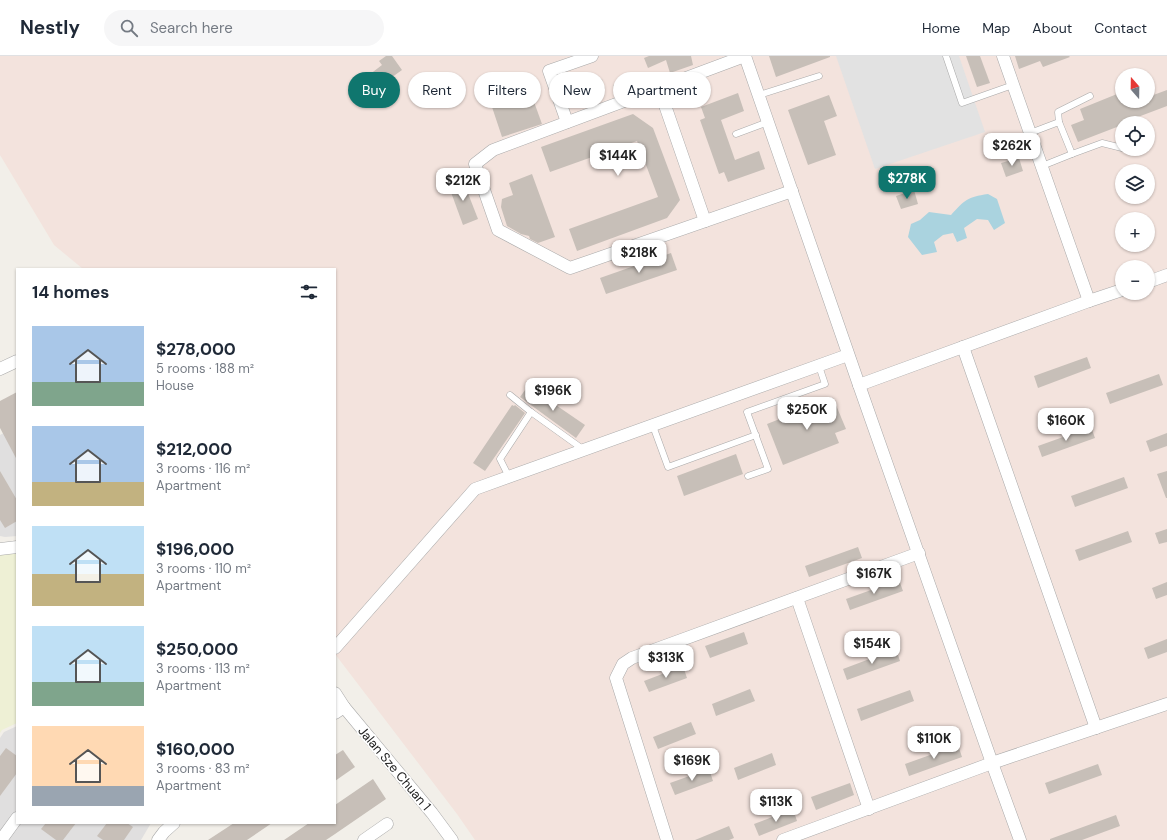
<!DOCTYPE html>
<html lang="en">
<head>
<meta charset="utf-8">
<style>
  body { margin:0; font-family:"DM Sans",sans-serif; background:#f6f6f7; color:#1f2937; height:100vh; display:flex; flex-direction:column; font-size:15px; white-space:nowrap }
  * { box-sizing:border-box; margin:0 }
  p { font-size:13px; color:#747a83 }
  .icon { flex:none; width:22px; height:22px; fill:none; stroke:currentColor; stroke-width:2; stroke-linecap:round; stroke-linejoin:round }
  .map { position:relative; flex:1; overflow:hidden }
  .drawer { position:absolute; left:16px; top:212px; width:320px; height:556px; display:flex; flex-direction:column; background:#fff; border-radius:0px; box-shadow:0 1px 3px #0004 }
  .drawer>* { flex:none }
  .guide { position:absolute; left:348px; top:16px; width:380px; height:36px; display:flex; gap:8px }
  .needle { width:26px; rotate:340deg }
  .buttons { position:absolute; left:1115px; top:12px; display:grid; gap:8px }
  .buttons a { display:grid; place-items:center; width:40px; height:40px; border-radius:50%; background:#fff; box-shadow:0 1px 3px #0004; font-size:20px }
  .price { position:absolute; translate:-50% -34px; padding:0 9px; border-radius:8px; background:#fff; color:#222; font-size:13px; line-height:26px; filter:drop-shadow(0 1px 2px #0008) }
  .price::after { content:''; position:absolute; left:50%; top:24px; width:12px; height:9px; margin-left:-6px; background:inherit; clip-path:polygon(0 0,100% 0,50% 100%) }
  .price.current { background:#0f766e; color:#fff }
  ul { padding:0; list-style:none }
  li { display:flex; align-items:center; gap:12px; height:100px; padding:0 16px }
  li span { display:grid; place-items:center; flex:none; width:112px; height:80px; border-radius:0px; color:#555 }
  li>.icon { margin-inline-start:auto }
  span .icon { width:48px; height:48px; fill:#fffc; stroke-width:1 }
  li b { font-size:17px }
  h2 { display:flex; justify-content:space-between; align-items:center; height:48px; padding:0 16px; font-size:17px }
  .pill { padding:0 14px; border-radius:18px; background:#fff; box-shadow:0 1px 3px #0004; font-size:14px; line-height:36px }
  .pill.current { background:#0f766e; color:#fff }
  header { display:flex; align-items:center; gap:24px; box-sizing:border-box; height:56px; padding:0 20px; background:#fff; border-bottom:1px solid #e0e1e3 }
  header strong { font-size:19px }
  nav { display:flex; gap:22px; margin-inline-start:auto; font-size:14px }
  .search { width:280px; height:36px; background:#f6f6f7; display:flex; align-items:center; gap:10px; box-sizing:border-box; padding:0 14px; border-radius:22px; color:#747a83; font-size:15px }
  .map>svg:first-child { display:block }
  .residential { fill:#e0dfdf }
  .military { fill:#f3e3dd; fill-rule:evenodd }
  .farmland { fill:#eef0d5 }
  .parking { fill:#e2e2e2 }
  .water { fill:#aad3df }
  .building { fill:#c7bfb8 }
  .lines { fill:none; stroke-linecap:round; stroke-linejoin:round }
  .service-casing { stroke:#a9a9a9; stroke-width:7 }
  .minor-casing { stroke:#a9a9a9; stroke-width:13 }
  .service { stroke:#fff; stroke-width:6 }
  .minor { stroke:#fff; stroke-width:12 }
  .labels { text-anchor:middle; stroke-width:3.5; stroke-linejoin:round; paint-order:stroke }
  .street-label { font-size:13px; fill:#222; stroke:#fff }
</style>
</head>
<body>
<header>
<strong>Nestly</strong>
<div class="search"><svg class="icon" aria-label="search" viewBox="0 0 24 24"><circle cx="10" cy="10" r="6"/><path d="M15 15l6 6"/></svg>Search here</div>
<nav><a>Home</a><a>Map</a><a>About</a><a>Contact</a></nav>
</header>
<div class="map">
<svg width="1167" height="784" viewBox="0 0 1167 784">
  <rect width="100%" height="100%" fill="#f2efe9"/>
  <g class="residential">
    <path d="M17,370v110l-12,1 -5,-1v-101z"/>
    <path d="M17,670v97h134l-10,17h-141v-102l4,-6z"/>
  </g>
  <path class="military" d="M0,0h1167v784h-692l-18,-26 -122,-160v-385h-252l-29,-24 -54,-90zM1122,19h26v26h-26zM1122,67h26v26h-26zM1122,115h26v26h-26zM1122,163h26v26h-26zM1122,211h26v26h-26z"/>
  <path class="farmland" d="M17,497v170l-15,7 -2,3v-178z"/>
  <path class="parking" d="M836,0h123l26,76 -110,37z"/>
  <path class="water" d="M988,138l9,5 8,24 -11,7 -6,-10 -11,-1 -13,9 3,10 -10,4 -4,-9 -10,2 -9,7 3,10 -15,3 -14,-18 3,-13 9,-4 9,-8 22,3c14,-15 16,-18 37,-21z"/>
  <g class="building">
    <path d="M386,0h6l10,14 -28,20 -9,-12 17,-13 -3,-4z"/>
    <path d="M649,0h42l2,9 -23,8 -4,-13 -18,8 -4,-10z"/>
    <path d="M769,0h61v1l-54,20z"/>
    <path d="M966,0h14l10,27 -13,4z"/>
    <path d="M1015,0h54l1,1 -27,10 -3,-6 -21,8z"/>
    <path d="M647,19l3,9 -33,12 -4,-11 8,-3 1,2z"/>
    <path d="M602,23l3,10 -36,12 -4,-10z"/>
    <path d="M529,32l13,36 -40,13 -12,-36z"/>
    <path d="M1167,34v16l-45,17v2l-44,17 -7,-17 13,-5 -4,-11 42,-17v9h26v-4z"/>
    <path d="M738,37l6,18 -23,9 14,40 24,-9 6,18 -37,13 -4,-10 -5,2 -19,-54 5,-2 -4,-11z"/>
    <path d="M829,39l8,21 -13,5 12,34 -28,10 -20,-55z"/>
    <path d="M633,58l20,14 27,72 -13,18 -90,33 -8,-22 89,-32 -21,-56 -87,31 -9,-25z"/>
    <path d="M1019,102l4,13 -17,6 -5,-14z"/>
    <path d="M532,118l23,63 -17,6 -8,-4 -1,-3 -8,-2 -14,-8 -6,-19 1,-8 11,-4 -4,-12z"/>
    <path d="M462,122l16,41 -15,6 -15,-41z"/>
    <path d="M914,134l4,14 -17,5 -5,-13z"/>
    <path d="M671,197l6,17 -71,24 -6,-16z"/>
    <path d="M1087,301l4,11 -53,20 -4,-12z"/>
    <path d="M1159,318l4,11 -53,19 -4,-11z"/>
    <path d="M528,330l57,39 -9,13 -56,-41z"/>
    <path d="M17,336v68l-17,-32v-27z"/>
    <path d="M833,342l13,31 -11,4 4,10 -56,22 -16,-41z"/>
    <path d="M512,349l2,1 1,-1 10,8 -40,58 -12,-8z"/>
    <path d="M1091,371l4,11 -53,19 -4,-11z"/>
    <path d="M1167,377v13l-17,6 -4,-11z"/>
    <path d="M736,398l7,20 -59,22 -7,-20z"/>
    <path d="M0,415l17,29v21l-12,7 -5,-8z"/>
    <path d="M1167,415v27h-1l-9,-24z"/>
    <path d="M1124,421l4,11 -53,19 -4,-11z"/>
    <path d="M1167,473v13l-8,2 -4,-11z"/>
    <path d="M1128,475l4,11 -53,19 -4,-11z"/>
    <path d="M858,491l4,11 -53,19 -4,-11z"/>
    <path d="M899,524l4,11 -53,19 -4,-11z"/>
    <path d="M1167,526v13l-11,4 -4,-11z"/>
    <path d="M744,576l4,12 -38,14 -5,-12z"/>
    <path d="M1167,583v13l-19,7 -4,-11z"/>
    <path d="M896,593l4,12 -53,19 -4,-11z"/>
    <path d="M683,610l4,12 -38,14 -5,-11z"/>
    <path d="M750,633l5,12 -39,15 -4,-12z"/>
    <path d="M910,634l4,11 -53,20 -4,-12z"/>
    <path d="M691,666l5,12 -38,15 -5,-12z"/>
    <path d="M958,689l4,12 -53,19 -4,-12z"/>
    <path d="M6,692l11,8v17l-17,23v-40z"/>
    <path d="M343,694l12,17 -20,14v-26z"/>
    <path d="M772,697l4,12 -38,15 -4,-12z"/>
    <path d="M1098,708l4,11 -53,19 -4,-11z"/>
    <path d="M709,713l4,12 -38,14 -5,-12z"/>
    <path d="M373,723l13,20 -51,35 -9,6h-42l25,-17h26v-18z"/>
    <path d="M850,727l4,12 -38,15 -5,-13z"/>
    <path d="M793,753l4,12 -38,15 -5,-12z"/>
    <path d="M1116,759l4,11 -38,14h-32v-1z"/>
    <path d="M46,767h30l-13,17h-7l-15,-11z"/>
    <path d="M107,767h20l6,4 -9,13h-21l-6,-4z"/>
    <path d="M234,767h38l-25,17h-39z"/>
    <path d="M729,770l5,12 -5,2h-34z"/>
  </g>
  <g class="lines">
    <g class="service-casing">
      <g id="service">
        <path d="M946,0l16,47 51,-18"/>
        <path d="M759,39l60,-19"/>
        <path d="M1059,66l-1,-10 32,-16"/>
        <path d="M1030,77l29,-11 13,32 -30,12"/>
        <path d="M736,78l32,-12"/>
        <path d="M1072,98l30,-11 20,5"/>
        <path d="M510,339l21,17"/>
        <path d="M653,370l15,41 88,-32"/>
        <path d="M748,420l20,-7 -21,-57 78,-28 -6,-18"/>
        <path d="M509,421l-9,-18 31,-47 53,38"/>
      </g>
    </g>
    <g class="minor-casing">
      <g id="minor">
        <path d="M745,0l114,329 133,378 28,77"/>
        <path d="M745,0l-252,94 -18,14 23,66 72,38 222,-77"/>
        <path d="M1003,0l86,245"/>
        <path d="M659,32l46,133"/>
        <path d="M567,66l-18,-51 43,-15"/>
        <path d="M1148,226l19,-7"/>
        <path d="M963,291l133,381"/>
        <path d="M0,313l17,-8"/>
        <path d="M859,329l230,-84 33,-11"/>
        <path d="M0,493l17,-2"/>
        <path d="M797,542l72,211"/>
        <path d="M335,592l140,-159 373,-134"/>
        <path d="M335,637l9,14"/>
        <path d="M335,657l9,-6 88,106 20,27"/>
        <path d="M1,784l16,-22"/>
        <path d="M158,784l6,-8 10,-9"/>
        <path d="M364,784l23,-16"/>
        <path d="M667,784l-51,-162 7,-14 9,-6 287,-105"/>
        <path d="M783,784l209,-77 175,-59"/>
      </g>
    </g>
    <use href="#service" class="service"/>
    <use href="#minor" class="minor"/>
  </g>
  <g class="labels">
    <g class="street-label">
      <text transform="translate(395 712) rotate(50)" y="5">Jalan Sze Chuan 1</text>
    </g>
  </g>
</svg>
<div class="buttons">
<a><svg class="needle" viewBox="-14 -14 28 28"><path d="M0-13l5 13h-10z" fill="#e53935"/><path d="M0 13l5-13h-10z" fill="#747a83"/></svg></a>
<a><svg class="icon" aria-label="locate" viewBox="0 0 24 24"><circle cx="12" cy="12" r="6"/><path d="M12 2v4M12 18v4M2 12h4M18 12h4"/></svg></a>
<a><svg class="icon" aria-label="layers" viewBox="0 0 24 24"><path d="M12 4l9 5-9 5-9-5zM3 14l9 5 9-5"/></svg></a>
<a>+</a>
<a>−</a>
</div>
<b class="price" style="left:1012px;top:111px">$262K</b>
<b class="price" style="left:618px;top:121px">$144K</b>
<b class="price current" style="left:907px;top:144px">$278K</b>
<b class="price" style="left:463px;top:146px">$212K</b>
<b class="price" style="left:639px;top:218px">$218K</b>
<b class="price" style="left:553px;top:356px">$196K</b>
<b class="price" style="left:807px;top:375px">$250K</b>
<b class="price" style="left:1066px;top:386px">$160K</b>
<b class="price" style="left:874px;top:539px">$167K</b>
<b class="price" style="left:872px;top:609px">$154K</b>
<b class="price" style="left:666px;top:623px">$313K</b>
<b class="price" style="left:934px;top:704px">$110K</b>
<b class="price" style="left:692px;top:726px">$169K</b>
<b class="price" style="left:776px;top:767px">$113K</b>
<div class="guide">
<a class="pill current">Buy</a>
<a class="pill">Rent</a>
<a class="pill">Filters</a>
<a class="pill">New</a>
<a class="pill">Apartment</a>
</div>
<section class="drawer">
<h2>14 homes<svg class="icon" aria-label="filters" viewBox="0 0 24 24"><path d="M4 7h16M4 17h16"/><circle cx="9" cy="7" r="2"/><circle cx="15" cy="17" r="2"/></svg></h2>
<ul>
<li><span style="background:linear-gradient(#a9c7e8 70%,#7fa58c 0)"><svg class="icon" aria-label="home" viewBox="0 0 24 24"><path d="M3 11l9-7 9 7M6 9v11h12V9"/></svg></span><div><b>$278,000</b><p>5 rooms · 188 m²</p><p>House</p></div></li>
<li><span style="background:linear-gradient(#a9c7e8 70%,#c2b280 0)"><svg class="icon" aria-label="home" viewBox="0 0 24 24"><path d="M3 11l9-7 9 7M6 9v11h12V9"/></svg></span><div><b>$212,000</b><p>3 rooms · 116 m²</p><p>Apartment</p></div></li>
<li><span style="background:linear-gradient(#bfe0f5 60%,#c2b280 0)"><svg class="icon" aria-label="home" viewBox="0 0 24 24"><path d="M3 11l9-7 9 7M6 9v11h12V9"/></svg></span><div><b>$196,000</b><p>3 rooms · 110 m²</p><p>Apartment</p></div></li>
<li><span style="background:linear-gradient(#bfe0f5 70%,#7fa58c 0)"><svg class="icon" aria-label="home" viewBox="0 0 24 24"><path d="M3 11l9-7 9 7M6 9v11h12V9"/></svg></span><div><b>$250,000</b><p>3 rooms · 113 m²</p><p>Apartment</p></div></li>
<li><span style="background:linear-gradient(#ffd9b3 75%,#9aa5b1 0)"><svg class="icon" aria-label="home" viewBox="0 0 24 24"><path d="M3 11l9-7 9 7M6 9v11h12V9"/></svg></span><div><b>$160,000</b><p>3 rooms · 83 m²</p><p>Apartment</p></div></li>
</ul>
</section>
</div>
</body>
</html>
